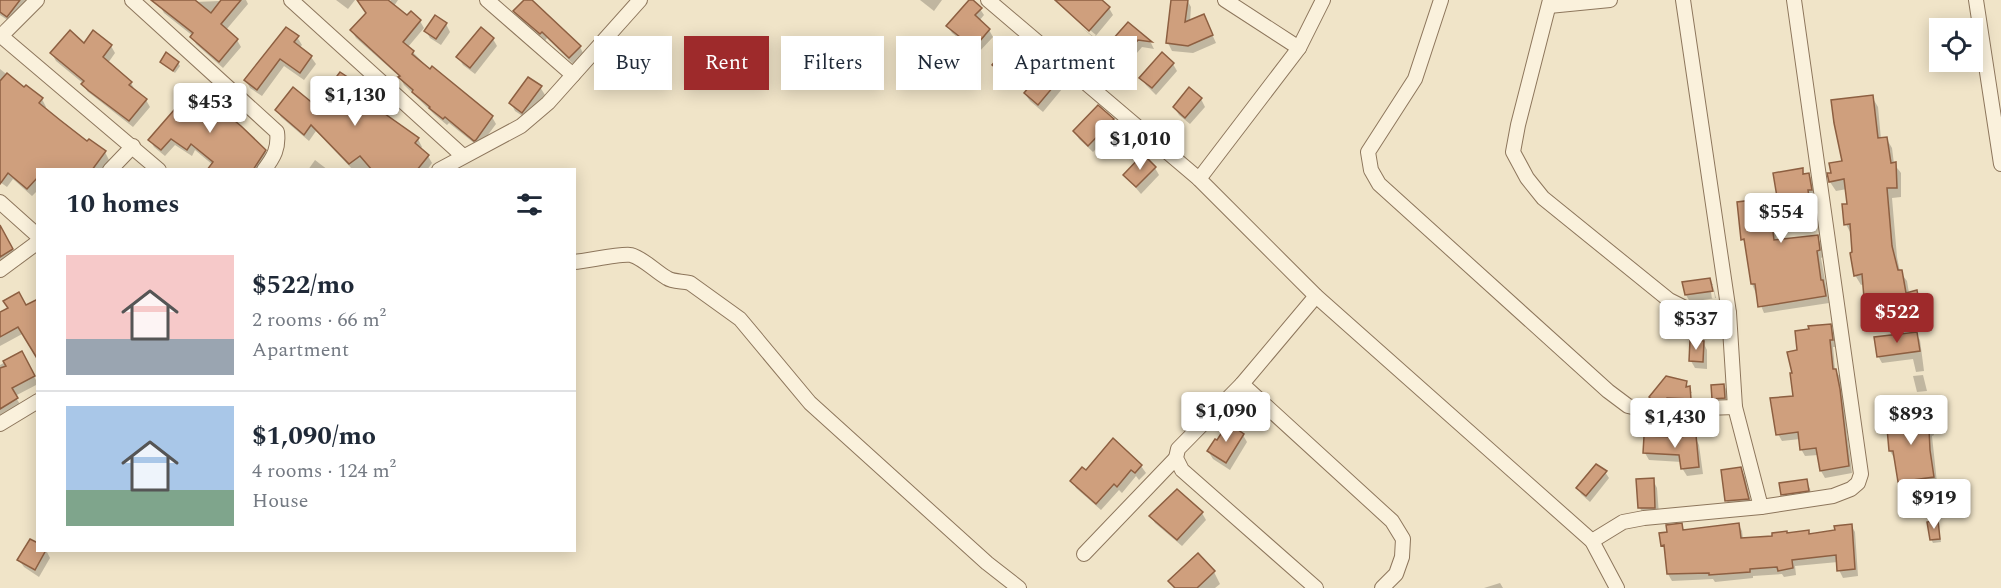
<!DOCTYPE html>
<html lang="en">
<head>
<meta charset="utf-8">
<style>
  body { margin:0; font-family:Spectral,serif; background:#f2f2f3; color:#1f2937; height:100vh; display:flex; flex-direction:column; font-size:22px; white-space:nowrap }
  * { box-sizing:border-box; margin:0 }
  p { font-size:20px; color:#747a83 }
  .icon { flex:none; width:33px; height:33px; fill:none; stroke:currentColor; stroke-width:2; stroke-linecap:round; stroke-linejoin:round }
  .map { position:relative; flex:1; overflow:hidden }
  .panel { position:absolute; left:36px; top:168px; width:540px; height:384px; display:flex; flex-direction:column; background:#fff; border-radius:0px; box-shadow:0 3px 15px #0003 }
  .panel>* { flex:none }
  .banner { position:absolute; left:594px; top:36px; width:570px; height:54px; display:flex; gap:12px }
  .buttons { position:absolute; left:1929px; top:18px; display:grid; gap:12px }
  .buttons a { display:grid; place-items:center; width:54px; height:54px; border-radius:0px; background:#fff; box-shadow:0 3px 15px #0003; font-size:30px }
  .price { position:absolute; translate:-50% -51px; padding:0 14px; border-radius:6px; background:#fff; color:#222; font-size:20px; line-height:39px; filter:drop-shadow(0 2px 3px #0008) }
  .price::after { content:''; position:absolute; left:50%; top:36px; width:18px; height:14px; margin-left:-9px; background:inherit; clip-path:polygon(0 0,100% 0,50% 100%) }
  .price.current { background:#9e2a2b; color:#fff }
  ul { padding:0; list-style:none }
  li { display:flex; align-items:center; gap:18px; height:150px; padding:0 30px }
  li+li { border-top:2px solid #e0e1e3 }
  li span { display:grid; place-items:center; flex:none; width:168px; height:120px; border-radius:0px; color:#555 }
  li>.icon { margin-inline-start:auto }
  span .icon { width:72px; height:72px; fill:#fffc; stroke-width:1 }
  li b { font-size:26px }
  h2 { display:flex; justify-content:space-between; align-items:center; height:72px; padding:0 30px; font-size:26px }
  .chip { padding:0 21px; border-radius:0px; background:#fff; box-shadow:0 3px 15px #0003; font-size:21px; line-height:54px }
  .chip.current { background:#9e2a2b; color:#fff }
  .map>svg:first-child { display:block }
  .shadow { fill:#0003 }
  .building { fill:#cf9f7d; stroke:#8d5f41; stroke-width:1.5 }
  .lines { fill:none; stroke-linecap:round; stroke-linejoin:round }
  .street-casing { stroke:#8d765c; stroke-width:16 }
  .street { stroke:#faf1dc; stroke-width:14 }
</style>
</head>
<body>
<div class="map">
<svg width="2001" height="588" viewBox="0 0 2001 588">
  <rect width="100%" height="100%" fill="#f0e4c8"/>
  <g class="shadow">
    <path d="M0,0h36l-24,23 -12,-8z"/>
    <path d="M164,0l30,2 52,-2 2,4 -22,26 11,10 4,7 -18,21 -27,-24 -3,-8 -29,-23 -4,-7z"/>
    <path d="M336,0h19l-7,9z"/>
    <path d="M357,0h30l-2,7 6,-7h7l-4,6 13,11 4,-4 9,8 4,7 -16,19 23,24 2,-3 59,49 4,7 -17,23 -30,-24 -2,2 -12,-10 -31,-30 -4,-8 -44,-39 -4,-7 16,-17z"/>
    <path d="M526,0h4l50,47 4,8 -10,10 -27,-27 -2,3 -25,-22 -5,-8z"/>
    <path d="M920,0h22l-8,11z"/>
    <path d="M1054,0h45l10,8 4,7 -19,23 -13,-11 13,10 2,-2z"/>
    <path d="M1172,0h15l4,7 -1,15 17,1 9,20 -23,10 -21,-2 -4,-8z"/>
    <path d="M980,9l4,6 -5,6 10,9 4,7 -15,16 -26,-20 -4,-7z"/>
    <path d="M446,24l4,8 -9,13 -11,-7 -4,-7z"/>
    <path d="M1128,24l23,19 3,6 -12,-2 -17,20 -13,-11 -5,-8z"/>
    <path d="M297,37l5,8 -3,3 12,9 5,7 -12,16 -20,-14 -22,30 -12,-8 -4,-8z"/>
    <path d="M493,39l4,7 -22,28 -12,-9 -5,-8z"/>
    <path d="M84,45l27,1 4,7 -7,10 23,20 4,7 11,10 4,7 -17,20 -46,-36 -3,-7 -28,-23 -4,-7z"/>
    <path d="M1022,61l4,7 -13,16 -15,-11 -4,-8z"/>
    <path d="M162,62l16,1 2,3 -5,7z"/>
    <path d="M1173,64l4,7 -21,24 -10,-10 -5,-7z"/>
    <path d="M0,69l25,20 17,10 4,8 -2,2 43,34 18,9 4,8 -7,10h-64v20l-6,6 -19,-17 -6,8 -7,-5z"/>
    <path d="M350,81l5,8 -2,2 28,19 4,6 33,23 4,8 -2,2 8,7 4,7 -5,7h-74l-37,-39 -7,10 -28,-24 -4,-7 38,-3z"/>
    <path d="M1057,81l5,8 -19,23 -13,-11 -5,-7z"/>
    <path d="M540,87l5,8 -18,24 -12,-8 -4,-8z"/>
    <path d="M1872,97l6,10 3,32 5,-1 6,10 2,16 7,9v24l-9,1 5,59 3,15 7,9 2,12 7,-1 5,10 3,10 -52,7 -5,-9 -3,-26 -3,1 -6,-10 -4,-41 -5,-10 3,-19 -2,-16 -11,2 -6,-9 2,-8 12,-12z"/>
    <path d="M1201,99l4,8 -15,17 -11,-9 -5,-8z"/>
    <path d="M1112,120l5,7 -24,25 -14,-13 -4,-7z"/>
    <path d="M240,127l25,24 4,7 -8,12h-52l4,-5 -18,-15 -3,6 -17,-11 -10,11 -11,-9 -4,-7z"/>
    <path d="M315,160l13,10h-20z"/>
    <path d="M1155,168l4,7 -18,19 -16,-19z"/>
    <path d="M1802,170l3,5h4l4,7 2,15h-4l3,21 -40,5 3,18 40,-4 4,7 2,13 -2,1 8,45 -65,10 -12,-29 -6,-38 -3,-7z"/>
    <path d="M0,234l11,13 5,9 -16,8z"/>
    <path d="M1710,279l3,6h-3l2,14 3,-1 -2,-13 3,13 -26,4 -4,-7z"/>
    <path d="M10,309l14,24 -24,13v-32z"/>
    <path d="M1830,325l4,7 2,15h-3l2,23 5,7 3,21 9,75 -27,5 -4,-7 -3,-16 -13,1 -4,-7 -1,-10 -18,2 -4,-7 17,-37 4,-46z"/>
    <path d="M1916,334l4,6 4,31 -8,1 -3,-13 -31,4 -4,-7z"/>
    <path d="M1703,342l4,8v19l-12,-1 -4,-7z"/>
    <path d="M22,353l16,31 -23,12 6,10 -21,11v-52z"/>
    <path d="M1923,375l4,16 -10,1 -4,-16z"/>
    <path d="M1686,383l6,10h-3l2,13 -37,-2 -4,-7z"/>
    <path d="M1724,385l4,8 1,12 -11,1 -4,-8z"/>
    <path d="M1928,416l4,7 2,12 -2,1 5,47 -33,5 -4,-7 -4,-23h-2l-4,-7z"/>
    <path d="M1243,435l4,7 -17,28 -17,-11 -5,-8z"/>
    <path d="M1695,437l4,8 4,29 -16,2 -5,-8v-6l-33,-2 -4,-7z"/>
    <path d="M1113,440l28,26 5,7 -7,7 -3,-4 -14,17 -3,-3 -18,20 -25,-22 -4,-7 14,-9z"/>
    <path d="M1741,469l4,8 7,29 -21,2 -4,-7z"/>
    <path d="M1605,472l4,6 -19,24 -9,-8 -3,-6z"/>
    <path d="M1653,480l4,8 2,27 -15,1 -4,-8 -2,-27z"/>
    <path d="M1806,481l4,8 2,9 -26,4 -4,-8z"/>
    <path d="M1162,503l40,10 4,7 -24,26 -27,-23 -4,-7z"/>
    <path d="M1937,522l4,20 -8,1 -2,-4z"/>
    <path d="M1738,524l4,7 1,8 65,-7 2,3 27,-4 14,-6 4,7 3,44 -15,2 -4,-8 -1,-8 -43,4 1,9 -12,2 -2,-3 -29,2v2l-38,4 -2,-3 -41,2 -4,-7 -2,-23 -3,-6 6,-12 12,-8 4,7z"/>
    <path d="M38,550h8l4,8 -11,19 -15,-10 -5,-7z"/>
    <path d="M1214,572l6,12 -5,4h-41l-4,-7z"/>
    <path d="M1500,583l3,5h-19z"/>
  </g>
  <g class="building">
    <path d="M0,0h20l-13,17 -7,-5z"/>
    <path d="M151,0h44l16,13 10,-13h20l-20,24 17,15 -19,23 -29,-25 3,-4z"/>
    <path d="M357,0h31l19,15 4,-4 10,9 -18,22 11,9 -2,3 18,15 2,-3 61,50 -17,24 -2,1 -29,-24 -2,2 -14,-11 1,-1 -18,-15 1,-2 -15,-13 2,-1 -50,-46 16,-17z"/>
    <path d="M524,0h8l49,46 -12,12 -27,-26 -2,2 -27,-23z"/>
    <path d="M969,0h4l9,8 -7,7 15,14 -16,19 -28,-22z"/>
    <path d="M1055,0h47l8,7 -21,24z"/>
    <path d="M1171,0h17l-3,22 19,-8 9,21 -25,11 -22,-3z"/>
    <path d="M435,15l12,8 -11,16 -12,-8z"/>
    <path d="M1128,22l24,20 -14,-2 -17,21 -16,-13z"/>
    <path d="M286,27l13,9 -5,6 18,14 -12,17 -20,-14 -23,31 -13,-10z"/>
    <path d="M481,27l13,11 -24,30 -14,-11z"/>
    <path d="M70,30l14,13 9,-13 19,15 -9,12 29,25 -3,3 18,14 -18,22 -40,-30 -8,-7 3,-3 -34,-28z"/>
    <path d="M1007,47l16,13 -15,18 -16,-13z"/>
    <path d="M166,52l13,10 -6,9 -13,-9z"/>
    <path d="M1162,52l12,11 -22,25 -13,-10z"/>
    <path d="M1044,69l15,11 -21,25 -14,-12z"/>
    <path d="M340,72l12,8 -4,5 34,24 -1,2 38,27 -4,5 14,12 -12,15h-45l-12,-14 -11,8 -38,-39 -7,10 -29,-25 18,-23 22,18z"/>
    <path d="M7,73l17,14 2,-2 17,13 -4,5 21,17 27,21 2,-2 17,12 -14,19h-54v7l-11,12 -19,-16 -8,11v-103z"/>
    <path d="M528,77l14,9 -20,27 -13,-10z"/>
    <path d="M194,87l47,39 25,24 -13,20h-46l6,-8 -22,-18 -4,6 -16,-11 -10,11 -13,-10z"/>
    <path d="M1189,87l13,11 -17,20 -12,-11z"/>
    <path d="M1873,95l5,43 9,-1 4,26 5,-1 1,26h-10l5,58 6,24h4l4,23 11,-3 2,12 -54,8 -3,-36 -8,2 -4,-23 2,-1 -2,-28 -6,1 -2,-21h5l-3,-25 -15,3 -2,-9h4l-2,-10 13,-2 -8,-38 -3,-23z"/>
    <path d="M1098,105l16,14 -26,27 -15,-15z"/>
    <path d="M1143,154l13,13 -20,20 -13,-12z"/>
    <path d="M1803,168v6l6,-1 3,17h-4l3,21 -40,5 3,24 44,-5 2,15 -3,1 4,29h2l3,16 -68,11 -3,-23h-4l-7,-45 -3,1 -4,-38 40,-5 -4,-24z"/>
    <path d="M0,225l13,24 -13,8z"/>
    <path d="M1710,278l3,13 -28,4 -3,-13z"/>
    <path d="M19,292l7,13 12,-6v61l-20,-33 -18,10v-25l8,-4 -5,-7z"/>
    <path d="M1831,324l2,16h-3l3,29h3l4,20 9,77 -29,5 -4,-23 -16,2 -2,-18 -22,3 -6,-37 23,-2 -3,-23h2l-5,-21 10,-2 -2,-19 14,-2 -1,-3z"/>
    <path d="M1917,332l3,19 -43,6 -3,-20z"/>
    <path d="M1690,340l14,1 -1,21 -14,-1z"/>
    <path d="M22,351l13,25 -23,12 6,10 -18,11v-41l6,-2 -3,-5z"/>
    <path d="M1666,376l21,5 -1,6 4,-1 1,13 -24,-1 -2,2 -12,1 -4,-4z"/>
    <path d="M1724,384l1,14 -13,1 -1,-14z"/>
    <path d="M1916,414l1,2 12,-1 2,14h-2l1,21 4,27 -36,5 -5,-31h-4l-3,-34z"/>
    <path d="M1228,423l16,11 -18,29 -19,-12 8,-12 2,1z"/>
    <path d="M1696,435l3,32 -18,2 -2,-14 -36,-2 1,-17 34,1z"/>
    <path d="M1113,438l29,27 -7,8 -4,-3 -14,17 -3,-3 -18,20 -26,-23 12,-14 4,3z"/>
    <path d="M1596,464l11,7 -21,25 -10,-8z"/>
    <path d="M1741,467l8,32 -24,2 -4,-31z"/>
    <path d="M1654,478l1,30h-17l-2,-29z"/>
    <path d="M1807,479l2,12 -28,4 -2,-12z"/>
    <path d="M1177,489l26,23 -26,28 -28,-24z"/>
    <path d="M1938,520l2,19 -10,1 -3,-18z"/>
    <path d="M1682,523l1,7 56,-7 2,15 31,-2v-3l15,-2v2l22,-3v4l26,-4 -1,-4 18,-2 3,45 -18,2 -1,-16 -44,5 1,8 -15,3 -1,-4 -27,2v3l-41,3v-2l-42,1 -3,-29 -3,1 -2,-13 8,-1 -1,-7z"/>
    <path d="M30,539l8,4v7h8l-11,20 -18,-10z"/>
    <path d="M1198,553l17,18 -18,17h-22l-7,-7z"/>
  </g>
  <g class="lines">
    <g class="street-casing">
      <g id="street">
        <path d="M132,0l145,132c2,16 -3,25 -13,38"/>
        <path d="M291,0l172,156"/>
        <path d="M487,0l86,75"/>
        <path d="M988,0l211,179 117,117 276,245 25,47"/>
        <path d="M1225,0l74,48"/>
        <path d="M1441,0l-26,79 -47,73 3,18 8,14 229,207 20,15 18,4 89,-3"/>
        <path d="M1550,0l-32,125 -5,27 14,26 16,20 126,102 28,14 32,-1"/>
        <path d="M1683,0l46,313 6,94 26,100"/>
        <path d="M1976,0l25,164"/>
        <path d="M1549,6l61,-6"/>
        <path d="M0,35l159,135"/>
        <path d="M1,36l36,-36"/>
        <path d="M110,170l23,-24"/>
        <path d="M439,170l82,-44 27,-23 92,-103"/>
        <path d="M1199,179l100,-131 24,-48"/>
        <path d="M0,202l38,34"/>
        <path d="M574,262c14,-1 47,-9 57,-7 12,3 25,17 36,23 6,4 15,3 23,5l50,36 70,84 177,160 32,25"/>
        <path d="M0,270l38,-28"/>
        <path d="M1316,296l-74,88 -64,65 -2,9 6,12 134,118"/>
        <path d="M1242,384l150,137 11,18 -1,18 -6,17 -14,14"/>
        <path d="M0,424l38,-23"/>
        <path d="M1592,541l31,-19 21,-4 117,-11 72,-11 18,-7 7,-6 3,-9 -67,-474"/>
        <path d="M1084,554l92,-96"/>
      </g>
    </g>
    <use href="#street" class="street"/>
  </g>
</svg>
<div class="buttons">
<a><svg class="icon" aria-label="locate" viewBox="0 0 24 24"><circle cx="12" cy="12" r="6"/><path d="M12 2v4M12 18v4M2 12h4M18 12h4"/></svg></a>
</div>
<b class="price" style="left:355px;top:127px">$1,130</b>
<b class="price" style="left:210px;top:134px">$453</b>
<b class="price" style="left:1140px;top:171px">$1,010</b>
<b class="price" style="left:1781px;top:244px">$554</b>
<b class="price current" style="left:1897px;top:344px">$522</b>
<b class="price" style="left:1696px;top:351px">$537</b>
<b class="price" style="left:1226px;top:443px">$1,090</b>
<b class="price" style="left:1911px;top:446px">$893</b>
<b class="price" style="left:1675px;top:449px">$1,430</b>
<b class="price" style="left:1934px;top:530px">$919</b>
<div class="banner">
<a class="chip">Buy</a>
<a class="chip current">Rent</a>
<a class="chip">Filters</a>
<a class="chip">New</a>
<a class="chip">Apartment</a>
</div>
<section class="panel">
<h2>10 homes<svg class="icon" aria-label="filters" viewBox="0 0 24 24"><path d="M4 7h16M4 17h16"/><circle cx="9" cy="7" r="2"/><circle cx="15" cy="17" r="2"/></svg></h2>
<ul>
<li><span style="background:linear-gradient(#f6c9c9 70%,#9aa5b1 0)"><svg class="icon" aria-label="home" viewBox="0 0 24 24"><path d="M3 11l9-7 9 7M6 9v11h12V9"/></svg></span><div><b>$522/mo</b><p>2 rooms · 66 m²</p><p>Apartment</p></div></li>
<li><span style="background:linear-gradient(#a9c7e8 70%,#7fa58c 0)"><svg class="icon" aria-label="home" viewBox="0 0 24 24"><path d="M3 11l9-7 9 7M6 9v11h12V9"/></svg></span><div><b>$1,090/mo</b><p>4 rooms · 124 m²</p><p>House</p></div></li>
</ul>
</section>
</div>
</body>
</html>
